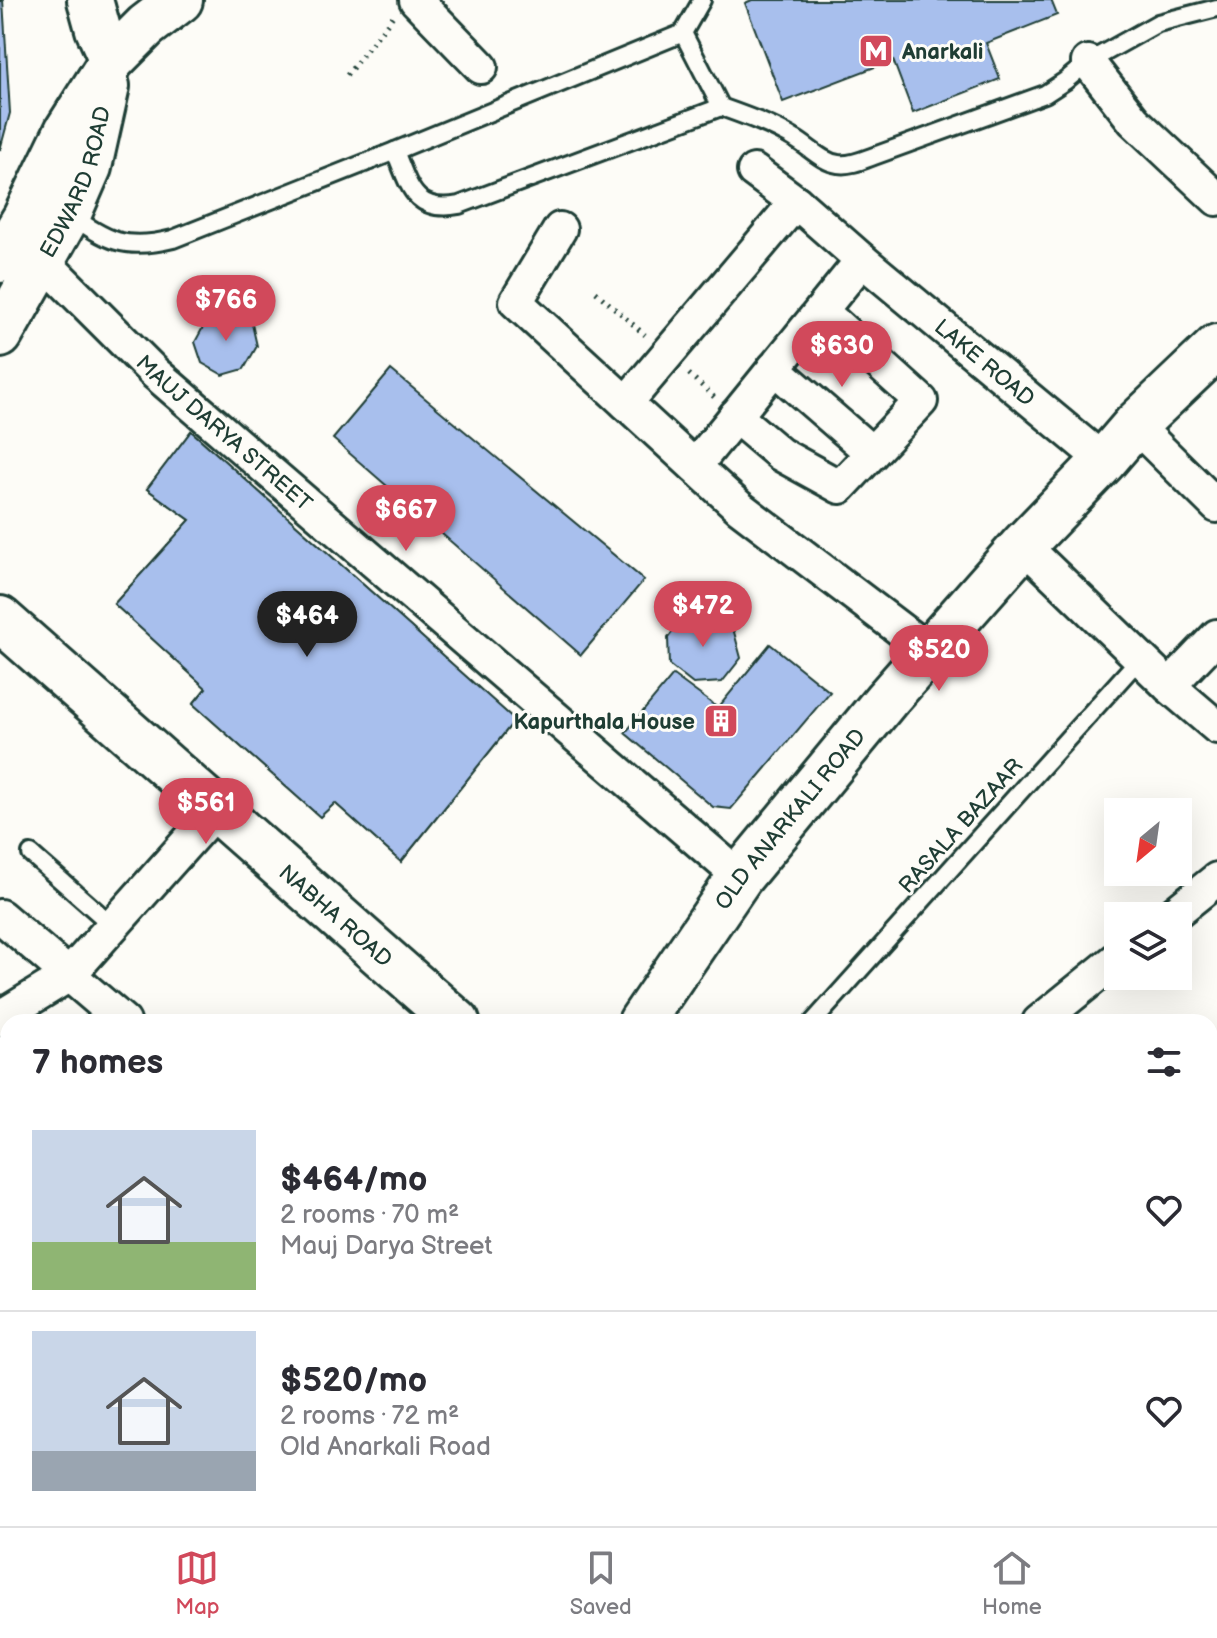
<!DOCTYPE html>
<html lang="en">
<head>
<meta charset="utf-8">
<style>
  body { margin:0; font-family:"Balsamiq Sans",sans-serif; background:#f2f2f3; color:#2b2b33; height:100vh; display:flex; flex-direction:column; font-size:30px; white-space:nowrap }
  * { box-sizing:border-box; margin:0 }
  p { font-size:26px; color:#7c7c81 }
  .icon { flex:none; width:44px; height:44px; fill:none; stroke:currentColor; stroke-width:2; stroke-linecap:round; stroke-linejoin:round }
  .map { position:relative; flex:1; overflow:hidden }
  .panel { position:absolute; left:0px; top:1014px; width:1218px; height:512px; display:flex; flex-direction:column; background:#fff; border-radius:24px 24px 0 0; box-shadow:0 8px 32px #0002 }
  .panel>* { flex:none }
  .needle { width:52px; rotate:209deg }
  .buttons { position:absolute; left:1104px; top:798px; display:grid; gap:16px }
  .buttons a { display:grid; place-items:center; width:88px; height:88px; border-radius:0px; background:#fff; box-shadow:0 8px 32px #0002; font-size:40px }
  .price { position:absolute; translate:-50% -68px; padding:0 18px; border-radius:28px; background:#d1495b; color:#fff; font-size:26px; line-height:52px; filter:drop-shadow(0 2px 4px #0008) }
  .price::after { content:''; position:absolute; left:50%; top:48px; width:24px; height:18px; margin-left:-12px; background:inherit; clip-path:polygon(0 0,100% 0,50% 100%) }
  .price.on { background:#222; color:#fff }
  ul { padding:0; list-style:none }
  li { display:flex; align-items:center; gap:24px; height:200px; padding:0 32px }
  li+li { border-top:2px solid #e1e1e2 }
  li span { display:grid; place-items:center; flex:none; width:224px; height:160px; border-radius:0px; color:#555 }
  li>.icon { margin-inline-start:auto }
  span .icon { width:96px; height:96px; fill:#fffc; stroke-width:1 }
  li b { font-size:34px }
  h2 { display:flex; justify-content:space-between; align-items:center; height:96px; padding:0 32px; font-size:34px }
  .tabs { display:flex; justify-content:space-around; align-items:center; height:112px; border-top:2px solid #e1e1e2; background:#fff; font-size:22px; color:#7c7c81 }
  .tabs a { display:grid; justify-items:center; gap:4px }
  .tabs .on { color:#d1495b }
  .map>svg:first-child { display:block }
  .building { fill:#a8bfed; stroke:#1f3d34; stroke-width:2; fill-rule:evenodd }
  .lines { fill:none; stroke-linecap:round; stroke-linejoin:round }
  .lane-casing { stroke:#1f3d34; stroke-width:22 }
  .street-casing { stroke:#1f3d34; stroke-width:38 }
  .secondary-casing { stroke:#1f3d34; stroke-width:50 }
  .path { stroke:#1f3d34; stroke-width:5; stroke-dasharray:2 6; stroke-linecap:butt }
  .lane { stroke:#fdfcf7; stroke-width:16 }
  .street { stroke:#fdfcf7; stroke-width:32 }
  .secondary { stroke:#fdfcf7; stroke-width:44 }
  .labels { text-anchor:middle; stroke-width:6; stroke-linejoin:round; paint-order:stroke }
  .poi-label { font-size:22px; font-weight:bold; fill:#1f3d34; stroke:#fdfcf7; text-anchor:start }
  .street-label { font-size:22px; fill:#1f3d34; stroke:#fdfcf7 }
</style>
</head>
<body>
<div class="map">
<svg width="1217" height="1526" viewBox="0 0 1217 1526">
  <rect width="100%" height="100%" fill="#fdfcf7"/>
  <filter id="ink" filterUnits="userSpaceOnUse"><feTurbulence type="fractalNoise" baseFrequency=".0125" numOctaves="2"/><feDisplacementMap in="SourceGraphic" scale="16" xChannelSelector="R" yChannelSelector="G"/><feConvolveMatrix kernelMatrix="1 2 1 2 8 2 1 2 1" color-interpolation-filters="sRGB"/></filter>
  <g filter="url(#ink)">
    <g class="building">
      <path d="M0,0h3l7,113 -10,37z"/>
      <path d="M752,0h299l6,15 -71,28 14,36 -87,34 -20,-53 -110,42 -38,-99z"/>
      <path d="M229,310l23,14 5,22 -13,23 -21,6 -21,-12 -7,-21 13,-24z"/>
      <path d="M391,370l253,210 -63,75 -248,-216z"/>
      <path d="M191,431l324,289 -114,142 -66,-59 -15,14 -127,-113 13,-16 -92,-84 76,-84 -43,-31zM304,643l66,57 -38,45 -67,-58z"/>
      <path d="M191,431l324,289 -114,142 -66,-59 -15,14 -127,-113 13,-16 -92,-84 76,-84 -43,-31z"/>
      <path d="M711,612l23,20 7,26 -19,24 -29,2 -24,-19 -1,-27 16,-22z"/>
      <path d="M770,644l60,48 -99,117 -18,-2 -88,-74 48,-58 45,33z"/>
      <path d="M430,1518h134l-7,8h-135z"/>
      <path d="M655,1518h87l9,8h-104z"/>
    </g>
    <g class="lines">
      <g class="lane-casing">
        <g id="lane">
          <path d="M702,0l-19,33 38,74c25,9 51,18 74,32 14,8 27,23 43,25 12,2 25,-4 36,-8l171,-62 20,-13 23,-19 70,-39 59,-15"/>
          <path d="M395,151c14,34 19,63 64,54l262,-98"/>
          <path d="M69,214c39,27 55,37 104,25l222,-88 288,-118"/>
          <path d="M31,854l82,72"/>
          <path d="M813,1022l328,-365"/>
          <path d="M0,1281l8,-9"/>
          <path d="M0,1384l8,-6"/>
        </g>
      </g>
      <g class="street-casing">
        <g id="street">
          <path d="M416,0l65,67"/>
          <path d="M1088,62l46,59 83,78"/>
          <path id="s1" d="M754,171l42,31 66,58 242,201"/>
          <path d="M560,229l-44,73 223,205 191,145"/>
          <path id="s2" d="M43,261l112,112 585,504"/>
          <path d="M774,368l98,85"/>
          <path d="M626,403l170,-201"/>
          <path d="M735,416l45,38 60,33 81,-86 -100,-90"/>
          <path d="M1135,425l82,81"/>
          <path d="M695,466l167,-206"/>
          <path d="M1023,545l146,141 48,41"/>
          <path d="M1169,686l48,-50"/>
          <path d="M0,916l124,106"/>
          <path d="M1171,916l46,-37"/>
          <path d="M0,1020l7,-7 62,-38 148,-166"/>
          <path d="M1039,1022l79,-64"/>
          <path d="M0,1120l8,7"/>
          <path d="M1210,1262l7,-6"/>
          <path d="M1210,1417l7,5"/>
          <path d="M0,1442l8,7"/>
          <path d="M88,1518l9,8"/>
          <path d="M1156,1518l8,8"/>
          <path d="M247,1526l7,-8"/>
        </g>
      </g>
      <g class="secondary-casing">
        <g id="secondary">
          <path d="M90,0l8,29 14,31"/>
          <path d="M0,260l25,-42 42,-87 45,-71 34,-34 34,-26"/>
          <path id="s3" d="M0,335l69,-122 20,-46 18,-81"/>
          <path id="s4" d="M0,619l457,403"/>
          <path id="s5" d="M641,1022l99,-145 146,-177 137,-155 81,-84 31,-36 82,-78"/>
          <path d="M910,1518l6,8"/>
          <path d="M945,1518l7,8"/>
        </g>
      </g>
      <g class="path">
        <path d="M347,75l46,-59"/>
        <path d="M596,292l49,43"/>
        <path d="M689,374l25,23"/>
      </g>
      <use href="#lane" class="lane"/>
      <use href="#street" class="street"/>
      <use href="#secondary" class="secondary"/>
    </g>
  </g>
  <defs>
    <g id="metro-square" transform="scale(1.8)"><rect x="-9" y="-9" width="18" height="18" rx="4" fill="#d1495b" stroke="#fdfcf7"/><path d="M-5.5 5V-5H-3L0 0L3-5H5.5V5H3V-.5L0 4L-3-.5V5Z" fill="#fff"/></g>
    <g id="building-square" transform="scale(1.8)"><rect x="-9" y="-9" width="18" height="18" rx="4" fill="#d1495b" stroke="#fdfcf7"/><path d="M-4-6H4V6H1V3H-1V6H-4ZM-2.5-4.3h1.7v1.8h-1.7ZM.8-4.3h1.7v1.8H.8ZM-2.5-1h1.7V.8h-1.7ZM.8-1h1.7V.8H.8Z" fill="#fff"/></g>
  </defs>
  <g fill-rule="evenodd">
    <use href="#metro-square" x="876" y="51"/>
    <use href="#building-square" x="721" y="721"/>
  </g>
  <g class="labels">
    <g class="poi-label">
      <text x="902" y="59">Anarkali</text>
      <text x="695" y="729" text-anchor="end">Kapurthala House</text>
    </g>
    <g class="street-label">
      <text dy="8" stroke="none"><textPath href="#s3" startOffset="172">EDWARD ROAD</textPath></text>
      <text dy="8" stroke="none"><textPath href="#s1" startOffset="300">LAKE ROAD</textPath></text>
      <text dy="8" stroke="none"><textPath href="#s2" startOffset="250">MAUJ DARYA STREET</textPath></text>
      <text dy="8" stroke="none"><textPath href="#s5" startOffset="252">OLD ANARKALI ROAD</textPath></text>
      <text transform="translate(960 825) rotate(-48)" y="8">RASALA BAZAAR</text>
      <text dy="8" stroke="none"><textPath href="#s4" startOffset="448">NABHA ROAD</textPath></text>
    </g>
  </g>
</svg>
<div class="buttons">
<a><svg class="needle" viewBox="-14 -14 28 28"><path d="M0-13l5 13h-10z" fill="#e53935"/><path d="M0 13l5-13h-10z" fill="#7c7c81"/></svg></a>
<a><svg class="icon" aria-label="layers" viewBox="0 0 24 24"><path d="M12 4l9 5-9 5-9-5zM3 14l9 5 9-5"/></svg></a>
</div>
<b class="price" style="left:226px;top:343px">$766</b>
<b class="price" style="left:842px;top:389px">$630</b>
<b class="price" style="left:406px;top:553px">$667</b>
<b class="price" style="left:703px;top:649px">$472</b>
<b class="price on" style="left:307px;top:659px">$464</b>
<b class="price" style="left:939px;top:693px">$520</b>
<b class="price" style="left:206px;top:846px">$561</b>
<section class="panel">
<h2>7 homes<svg class="icon" aria-label="filters" viewBox="0 0 24 24"><path d="M4 7h16M4 17h16"/><circle cx="9" cy="7" r="2"/><circle cx="15" cy="17" r="2"/></svg></h2>
<ul>
<li><span style="background:linear-gradient(#c9d6e8 70%,#8fb573 0)"><svg class="icon" aria-label="home" viewBox="0 0 24 24"><path d="M3 11l9-7 9 7M6 9v11h12V9"/></svg></span><div><b>$464/mo</b><p>2 rooms · 70 m²</p><p>Mauj Darya Street</p></div><svg class="icon" aria-label="heart" viewBox="0 0 24 24"><path d="M12 20l-8-8c-3-5 5-10 8-4 3-6 11-1 8 4z"/></svg></li>
<li><span style="background:linear-gradient(#c9d6e8 75%,#9aa5b1 0)"><svg class="icon" aria-label="home" viewBox="0 0 24 24"><path d="M3 11l9-7 9 7M6 9v11h12V9"/></svg></span><div><b>$520/mo</b><p>2 rooms · 72 m²</p><p>Old Anarkali Road</p></div><svg class="icon" aria-label="heart" viewBox="0 0 24 24"><path d="M12 20l-8-8c-3-5 5-10 8-4 3-6 11-1 8 4z"/></svg></li>
</ul>
</section>
</div>
<nav class="tabs">
<a class="on"><svg class="icon" aria-label="map" viewBox="0 0 24 24"><path d="M3 6l6-2 6 2 6-2v14l-6 2-6-2-6 2zM9 4v14M15 6v14"/></svg>Map</a>
<a><svg class="icon" aria-label="saved" viewBox="0 0 24 24"><path d="M7 4h10v16l-5-4-5 4z"/></svg>Saved</a>
<a><svg class="icon" aria-label="home" viewBox="0 0 24 24"><path d="M3 11l9-7 9 7M6 9v11h12V9"/></svg>Home</a>
</nav>
</body>
</html>
